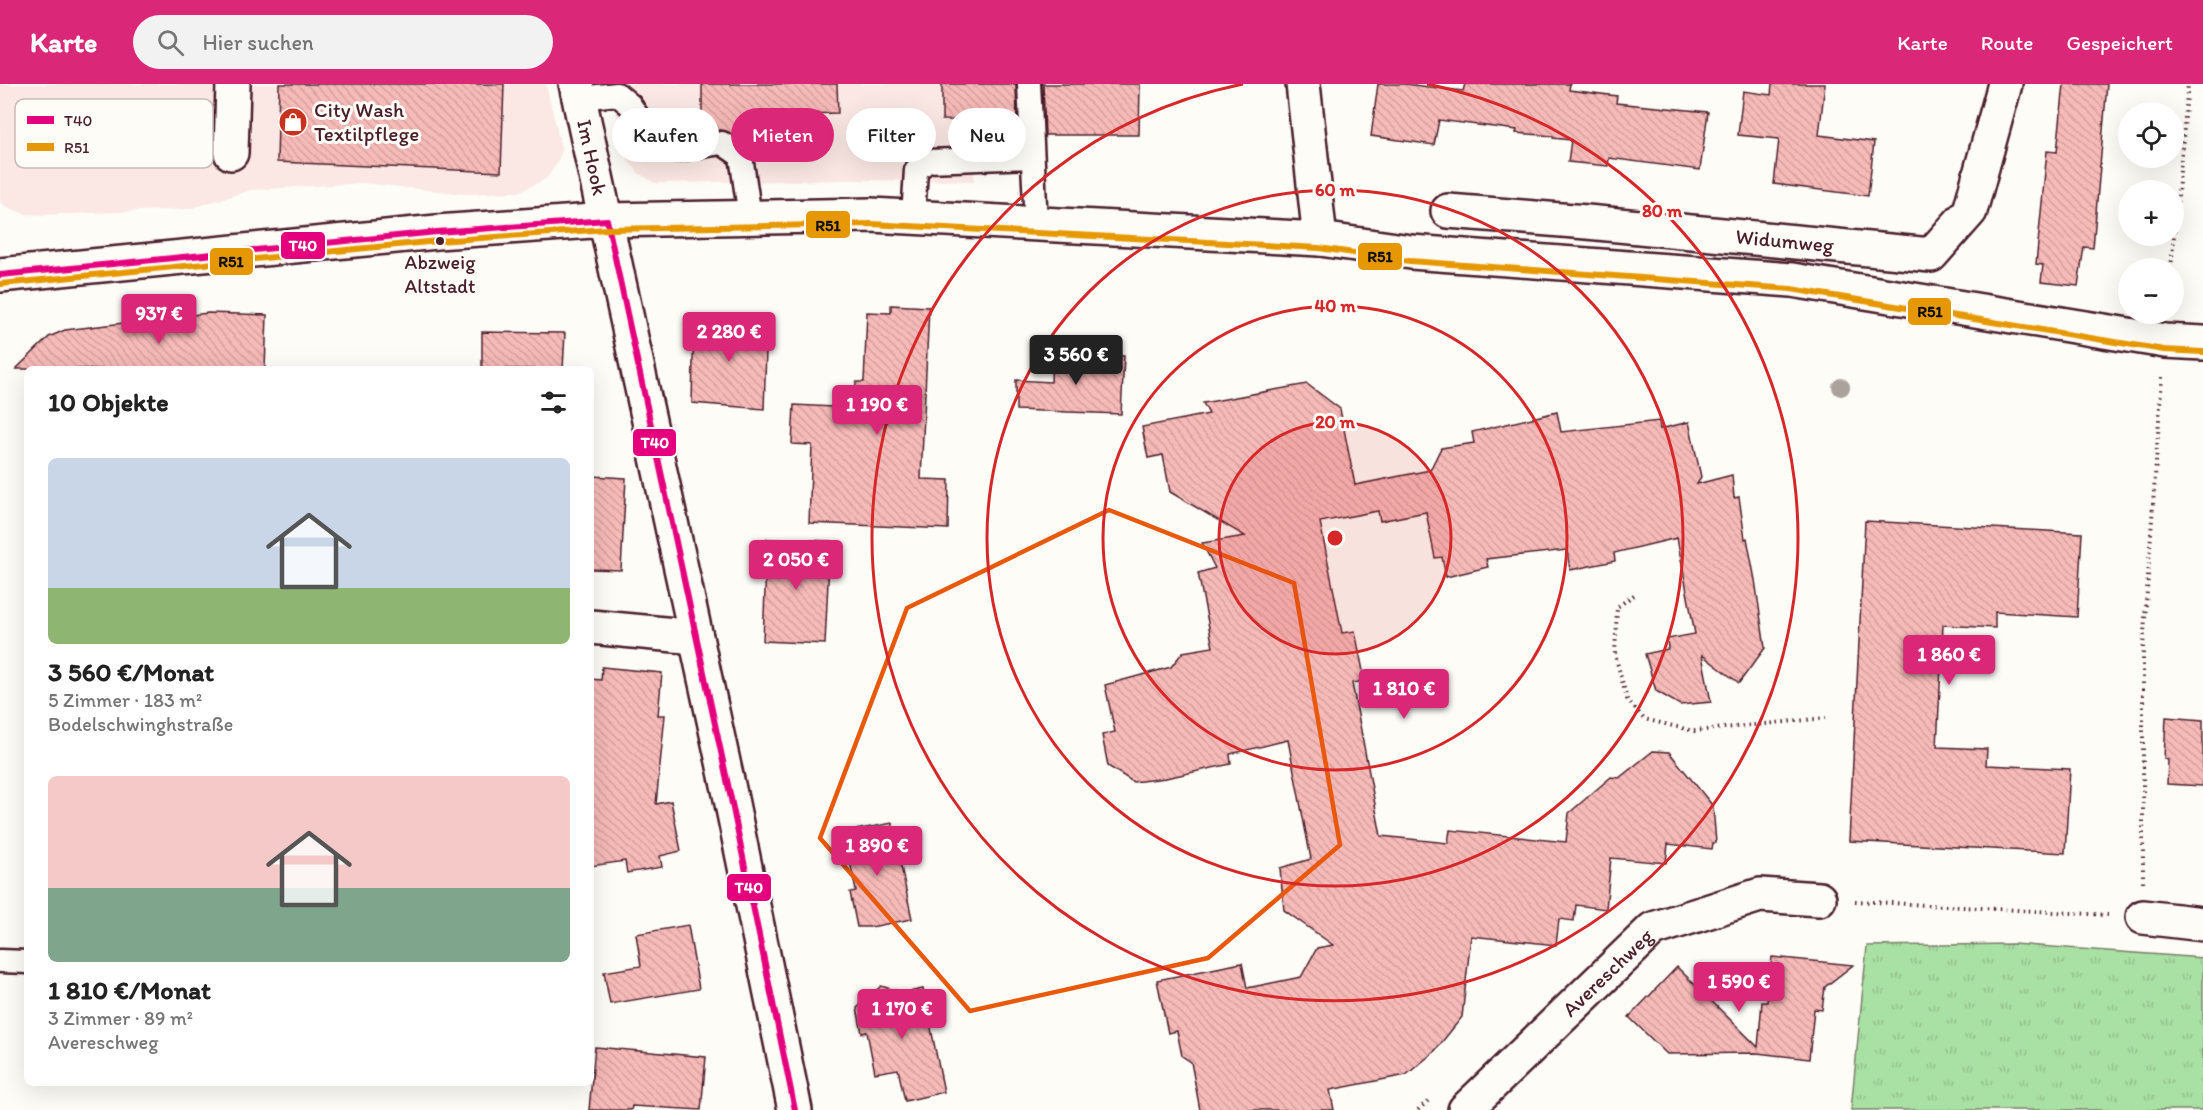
<!DOCTYPE html>
<html lang="de">
<head>
<meta charset="utf-8">
<style>
  body { margin:0; font-family:Itim,sans-serif; background:#f2f2f2; color:#222; height:100vh; display:flex; flex-direction:column; font-size:22px; white-space:nowrap }
  * { box-sizing:border-box; margin:0 }
  p { font-size:20px; color:#767676 }
  .icon { flex:none; width:33px; height:33px; fill:none; stroke:currentColor; stroke-width:2; stroke-linecap:round; stroke-linejoin:round }
  .map { position:relative; flex:1; overflow:hidden }
  .side { position:absolute; left:24px; top:282px; width:570px; height:720px; display:flex; flex-direction:column; background:#fff; border-radius:9px; box-shadow:0 6px 24px #0002 }
  .side>* { flex:none }
  .top-card { position:absolute; left:612px; top:24px; width:570px; height:54px; display:flex; gap:12px }
  .controls { position:absolute; left:2118px; top:18px; display:grid; gap:12px }
  .controls a { display:grid; place-items:center; width:66px; height:66px; border-radius:50%; background:#fff; box-shadow:0 6px 24px #0002; font-size:30px }
  .price { position:absolute; translate:-50% -51px; padding:0 14px; border-radius:6px; background:#db2777; color:#fff; font-size:20px; line-height:39px; filter:drop-shadow(0 2px 3px #0008) }
  .price::after { content:''; position:absolute; left:50%; top:36px; width:18px; height:14px; margin-left:-9px; background:inherit; clip-path:polygon(0 0,100% 0,50% 100%) }
  .price.current { background:#222; color:#fff }
  ul { padding:0; list-style:none }
  li { display:grid; align-content:center; gap:12px; height:318px; padding:0 24px }
  li span { display:grid; place-items:center; height:186px; border-radius:9px; color:#555 }
  li>.icon { margin-inline-start:auto }
  span .icon { width:108px; height:108px; fill:#fffc; stroke-width:1 }
  li b { font-size:26px }
  h2 { display:flex; justify-content:space-between; align-items:center; height:72px; padding:0 24px; font-size:26px }
  .chip { padding:0 21px; border-radius:27px; background:#fff; box-shadow:0 6px 24px #0002; font-size:21px; line-height:54px }
  .chip.current { background:#db2777; color:#fff }
  header { display:flex; align-items:center; gap:36px; box-sizing:border-box; height:84px; padding:0 30px; background:#db2777; color:#fff }
  header strong { font-size:28px }
  nav { display:flex; gap:33px; margin-inline-start:auto; font-size:21px }
  .search { width:420px; height:54px; background:#f2f2f2; display:flex; align-items:center; gap:15px; box-sizing:border-box; padding:0 21px; border-radius:33px; color:#767676; font-size:22px }
  .map>svg:first-child { display:block }
  .built { fill:#fbe8e4 }
  .grass { fill:url(#grass-tufts); stroke:#7a8068; stroke-width:1.5 }
  .building { fill:url(#building-back-hatch); stroke:#4a1f2b; stroke-width:1.5 }
  .lines { fill:none; stroke-linecap:round; stroke-linejoin:round }
  .lane-casing { stroke:#4a1f2b; stroke-width:27 }
  .street-casing { stroke:#4a1f2b; stroke-width:38 }
  .path { stroke:#4a1f2b; stroke-width:4; stroke-dasharray:1.5 4.5; stroke-linecap:butt }
  .lane { stroke:#fdfcf7; stroke-width:22 }
  .street { stroke:#fdfcf7; stroke-width:33 }
  .bus-1-casing { stroke:#fdfcf7; stroke-width:10 }
  .bus-2-casing { stroke:#fdfcf7; stroke-width:10 }
  .bus-1 { stroke:#e5007d; stroke-width:6 }
  .bus-2 { stroke:#e69804; stroke-width:6 }
  .tree { fill:#aaa29b }
  .marked { fill:none; stroke:#e8590c; stroke-width:4.5; stroke-linejoin:round }
  .ring { fill:none; stroke:#d62828; stroke-width:3 }
  .bus-dot { fill:#4a1f2b; stroke:#fdfcf7; stroke-width:2 }
  .labels { text-anchor:middle; stroke-width:6; stroke-linejoin:round; paint-order:stroke }
  .bus-label { font-size:20px; fill:#4a1f2b; stroke:#fdfcf7 }
  .poi-label { font-size:21px; fill:#4a1f2b; stroke:#fdfcf7; text-anchor:start }
  .street-label { font-size:21px; fill:#4a1f2b; stroke:#fdfcf7 }
  .key { fill:#fdfcf7; stroke:#c7baba; stroke-width:1.5 }
  .key-label { font-size:16px; fill:#4a1f2b }
  .centre { fill:#d62828; stroke:#fdfcf7; stroke-width:3 }
  .ring-label { font-size:18px; text-anchor:middle; font-weight:bold; fill:#d62828; stroke:#fdfcf7; stroke-width:6; stroke-linejoin:round; paint-order:stroke }
  .line-badge { stroke:#fdfcf7; stroke-width:2 }
  .badge-label { font-size:16px; text-anchor:middle; font-weight:bold; fill:#fff }
  .pale-badge-label { font-size:16px; text-anchor:middle; font-weight:bold; fill:#111 }
</style>
</head>
<body>
<header>
<strong>Karte</strong>
<div class="search"><svg class="icon" aria-label="search" viewBox="0 0 24 24"><circle cx="10" cy="10" r="6"/><path d="M15 15l6 6"/></svg>Hier suchen</div>
<nav><a>Karte</a><a>Route</a><a>Gespeichert</a></nav>
</header>
<div class="map">
<svg width="2203" height="1026" viewBox="0 0 2203 1026">
  <defs>
    <pattern id="grass-tufts" width="24" height="20" patternUnits="userSpaceOnUse" patternTransform="scale(1.5)"><rect width="24" height="20" fill="#a9e0a4"/><path d="M3 7l-1-3M5 7V3M7 7l1-3M15 17l-1-3M17 17v-4M19 17l1-3" fill="none" stroke="#93c08d"/></pattern>
    <pattern id="building-back-hatch" width="6" height="6" patternUnits="userSpaceOnUse" patternTransform="scale(1.5)"><rect width="6" height="6" fill="#f6bab8"/><path d="M-1 5l2 2M0 0l6 6M5-1l2 2" fill="none" stroke="#d49f9e"/></pattern>
  </defs>
  <rect width="100%" height="100%" fill="#fdfcf7"/>
  <filter id="ink" filterUnits="userSpaceOnUse"><feTurbulence type="fractalNoise" baseFrequency=".0167" numOctaves="2"/><feDisplacementMap in="SourceGraphic" scale="12" xChannelSelector="R" yChannelSelector="G"/><feConvolveMatrix kernelMatrix="1 2 1 2 8 2 1 2 1" color-interpolation-filters="sRGB"/></filter>
  <g filter="url(#ink)">
    <g class="built">
      <path d="M0,0h546l16,67 -5,12 -11,16 -27,13 -53,2 -104,-11 -111,7 -62,19 -146,6 -18,-1 -19,-7 -6,-5z"/>
      <path d="M609,0h365v97l-127,-1 -192,3 -15,-9 -12,-13z"/>
    </g>
    <path class="grass" d="M2013,860l190,14v152h-352l16,-164z"/>
    <g class="building">
      <path d="M279,0h225l-3,88 -224,-10z"/>
      <path d="M702,0h135l1,29 -66,2v20h-38l-13,-5 -19,2z"/>
      <path d="M942,0h74l1,40 -8,-3 -67,-1z"/>
      <path d="M1043,0h97l-1,51h-94z"/>
      <path d="M1378,0h27l58,7 2,-7h105l-1,6 48,6 -1,7 92,9 -8,58 -91,-12 -1,8 -40,-4 3,-22 -18,-2v-2l-37,-3 1,-3 -78,-10 -5,25 -63,-9z"/>
      <path d="M1772,0h53l-6,51 55,7 -6,54 -94,-12 5,-45 -41,-4 5,-44 28,4z"/>
      <path d="M2064,0h43l-14,164 -9,-1 -6,39 -37,-4 2,-17 -7,-1 11,-113 10,1z"/>
      <path d="M891,221l38,2 -8,172 28,1 -1,49 -139,-6 3,-78 -20,-1 2,-39 61,3 1,-26h8l3,-70 24,1z"/>
      <path d="M208,229l59,2 -2,54h-249l33,-32 16,-7z"/>
      <path d="M694,234l73,3 -3,88 -72,-6z"/>
      <path d="M482,248l83,1 -2,36h-81z"/>
      <path d="M1052,269l72,3 -3,58 -105,-4v-30l35,2z"/>
      <path d="M1307,300l33,25 15,76 75,-15 11,-22 33,-5 -2,-11 85,-20 4,20 98,-11 1,8 29,-7 12,55 -4,7 35,-9 2,23 5,-1 6,42 2,-1 8,42 10,68 -26,35 -37,-28 9,47 -31,3 -24,-14 -11,-37 23,-5 -1,-10 28,-5 -18,-96 -63,15 1,8 -45,9 -3,-20 -81,9 2,8 -42,10 -4,-20 -7,1 -9,-46 -46,9 -2,-10 -58,11 22,111 13,-2 10,50 -13,2 29,153 67,7 2,-13 116,12 3,-29 42,-36 8,1 34,-27 16,1 44,54 3,37h-3l-1,6 -44,-5 -2,19 -55,-5 -5,51 -30,-4 -2,16 -15,-2 -3,26 -85,-9 -9,81 -28,35 -28,23 -76,15 4,20h-134l-9,-48 -9,-6 -5,-25 -9,2 -11,-53 85,-17 5,25 54,-11 16,-29 16,-3 -49,-35 -4,-42 31,-9 -23,-119 -58,14 1,10 -65,14 -33,4 -25,-16 -6,-31 13,-3 -10,-47 66,-18 12,-15 30,-5 -15,-74 17,-5 -13,-25 43,-7 -75,-44 -7,-37 -15,3 -6,-31 67,-13 -6,-11z"/>
      <path d="M591,392l35,2 -5,92 -30,-1z"/>
      <path d="M1865,437l217,12 -5,84 -82,-5v16l-52,-3 -6,122 50,2 -1,16 84,4 -5,84 -216,-12z"/>
      <path d="M767,455l63,2 -5,103 -62,-3z"/>
      <path d="M602,583l60,6 -4,42h7l-9,89 15,-3 10,50 -21,5 2,11 -35,6 -2,-12 -34,5v-187l10,1z"/>
      <path d="M2166,633l37,3v66l-36,-2 1,-24 -4,-1z"/>
      <path d="M892,739l20,96 -41,8h-14l-7,-35 6,-1 -12,-59z"/>
      <path d="M688,841l11,64 -89,15 -6,-32 37,-6 -5,-32z"/>
      <path d="M1772,873l81,8 -28,22 -3,23 -8,-1 -5,50 -52,-6 -90,1 -38,-37 48,-50 81,80 4,-45h5z"/>
      <path d="M881,902l23,7 19,-4 21,103 -39,9 -7,-32 -23,4 -8,-41 -5,1 -5,-25z"/>
      <path d="M595,963l111,10 -5,53 -69,-4 -1,4h-42z"/>
    </g>
    <g class="lines">
      <g class="lane-casing">
        <g id="lane">
          <path d="M1029,0l7,140"/>
          <path d="M580,14l37,-4 13,11 23,35 23,10 46,-7 19,13 9,61"/>
          <path d="M913,133l3,-47 12,-9 104,-4"/>
          <path d="M0,877l27,1"/>
        </g>
      </g>
      <g class="street-casing">
        <g id="street">
          <path id="s1" d="M576,0l154,710 65,316"/>
          <path d="M1303,0l17,155"/>
          <path d="M231,69l2,-69"/>
          <path id="s2" d="M1448,127l139,11 344,33 39,-44 35,-127"/>
          <path d="M0,191l437,-43 170,-12 264,-5 449,24 91,13 381,28 373,61 38,2"/>
          <path d="M591,543l105,10"/>
          <path d="M2143,833l60,7"/>
          <path id="s3" d="M1465,1026l188,-181 107,-34 59,4"/>
        </g>
      </g>
      <g class="path">
        <path d="M2171,184l17,-184"/>
        <path d="M1634,511l-17,12 -2,48 12,44 17,20 50,12 132,-13"/>
        <path d="M2143,798v-235l19,-270"/>
        <path d="M1855,817l253,14"/>
        <path d="M1418,1026l13,-12"/>
      </g>
      <use href="#lane" class="lane"/>
      <use href="#street" class="street"/>
      <g class="bus-1-casing">
        <g id="bus-1">
          <path d="M607,136l123,574 65,316"/>
          <path d="M0,191l437,-43 170,-12"/>
        </g>
      </g>
      <g class="bus-2-casing">
        <path id="bus-2" d="M1,200l437,-43 169,-12 264,-5 448,24 91,13 381,28 373,61 39,2"/>
      </g>
      <use href="#bus-1" class="bus-1"/>
      <use href="#bus-2" class="bus-2"/>
    </g>
    <circle class="tree" cx="1841" cy="303" r="9"/>
  </g>
  <path class="marked" d="M1109,426l185,73 46,262 -132,113 -238,53 -150,-173 87,-230z"/>
  <circle cx="1335" cy="454" r="116" fill="#d62828" fill-opacity=".12"/>
  <g class="ring">
    <circle cx="1335" cy="454" r="116"/>
    <circle cx="1335" cy="454" r="232"/>
    <circle cx="1335" cy="454" r="348"/>
    <path d="M1427 0A463 463 0 1 1 1243 0"/>
  </g>
  <defs>
    <g id="shop-disc" transform="scale(1.5)"><circle r="9.5" fill="#c8321e" stroke="#fdfcf7"/><path d="M-5-2.5h2.3a2.7 3.5 0 0 1 5.4 0H5L5.5 6h-11ZM-1.5-2.5h3a1.5 2.3 0 0 0-3 0Z" fill="#fff"/></g>
  </defs>
  <g fill-rule="evenodd">
    <use href="#shop-disc" x="293" y="38"/>
  </g>
  <circle class="bus-dot" cx="440" cy="157" r="5"/>
  <g class="labels">
    <g class="bus-label">
      <text x="440" y="185">Abzweig<tspan x="440" dy="24">Altstadt</tspan></text>
    </g>
    <g class="poi-label">
      <text x="314" y="33">City Wash<tspan x="314" dy="24">Textilpflege</tspan></text>
    </g>
    <g class="street-label">
      <text dy="7" stroke="none"><textPath href="#s1" startOffset="75">Im Hook</textPath></text>
      <text dy="7" stroke="none"><textPath href="#s2" startOffset="338">Widumweg</textPath></text>
      <text dy="7" stroke="none"><textPath href="#s3" startOffset="198">Avereschweg</textPath></text>
    </g>
  </g>
  <rect x="15" y="15" width="198" height="69" rx="9" class="key"/>
  <rect x="27" y="32" width="27" height="8" fill="#e5007d"/>
  <rect x="27" y="59" width="27" height="8" fill="#e69804"/>
  <g class="key-label">
    <text x="64" y="42">T40</text>
    <text x="64" y="69">R51</text>
  </g>
  <circle cx="1335" cy="454" r="9" class="centre"/>
  <g class="ring-label">
    <text x="1335" y="112">60 m</text>
    <text x="1662" y="133">80 m</text>
    <text x="1335" y="228">40 m</text>
    <text x="1335" y="344">20 m</text>
  </g>
  <g class="line-badge">
    <rect x="805" y="126" width="46" height="29" rx="6" fill="#e69804"/>
    <rect x="280" y="147" width="46" height="29" rx="6" fill="#e5007d"/>
    <rect x="1357" y="158" width="46" height="29" rx="6" fill="#e69804"/>
    <rect x="209" y="163" width="45" height="29" rx="6" fill="#e69804"/>
    <rect x="1907" y="213" width="45" height="29" rx="6" fill="#e69804"/>
    <rect x="632" y="344" width="45" height="29" rx="6" fill="#e5007d"/>
    <rect x="726" y="789" width="46" height="29" rx="6" fill="#e5007d"/>
  </g>
  <g class="badge-label">
    <text x="303" y="167">T40</text>
    <text x="655" y="364">T40</text>
    <text x="749" y="809">T40</text>
  </g>
  <g class="pale-badge-label">
    <text x="828" y="147">R51</text>
    <text x="1380" y="178">R51</text>
    <text x="231" y="183">R51</text>
    <text x="1930" y="233">R51</text>
  </g>
</svg>
<div class="controls">
<a><svg class="icon" aria-label="locate" viewBox="0 0 24 24"><circle cx="12" cy="12" r="6"/><path d="M12 2v4M12 18v4M2 12h4M18 12h4"/></svg></a>
<a>+</a>
<a>−</a>
</div>
<b class="price" style="left:159px;top:261px">937 €</b>
<b class="price" style="left:729px;top:279px">2 280 €</b>
<b class="price current" style="left:1076px;top:302px">3 560 €</b>
<b class="price" style="left:877px;top:352px">1 190 €</b>
<b class="price" style="left:796px;top:507px">2 050 €</b>
<b class="price" style="left:1949px;top:602px">1 860 €</b>
<b class="price" style="left:1404px;top:636px">1 810 €</b>
<b class="price" style="left:877px;top:793px">1 890 €</b>
<b class="price" style="left:1739px;top:929px">1 590 €</b>
<b class="price" style="left:902px;top:956px">1 170 €</b>
<div class="top-card">
<a class="chip">Kaufen</a>
<a class="chip current">Mieten</a>
<a class="chip">Filter</a>
<a class="chip">Neu</a>
</div>
<section class="side">
<h2>10 Objekte<svg class="icon" aria-label="filters" viewBox="0 0 24 24"><path d="M4 7h16M4 17h16"/><circle cx="9" cy="7" r="2"/><circle cx="15" cy="17" r="2"/></svg></h2>
<ul>
<li><span style="background:linear-gradient(#c9d6e8 70%,#8fb573 0)"><svg class="icon" aria-label="home" viewBox="0 0 24 24"><path d="M3 11l9-7 9 7M6 9v11h12V9"/></svg></span><div><b>3 560 €/Monat</b><p>5 Zimmer · 183 m²</p><p>Bodelschwinghstraße</p></div></li>
<li><span style="background:linear-gradient(#f6c9c9 60%,#7fa58c 0)"><svg class="icon" aria-label="home" viewBox="0 0 24 24"><path d="M3 11l9-7 9 7M6 9v11h12V9"/></svg></span><div><b>1 810 €/Monat</b><p>3 Zimmer · 89 m²</p><p>Avereschweg</p></div></li>
</ul>
</section>
</div>
</body>
</html>
